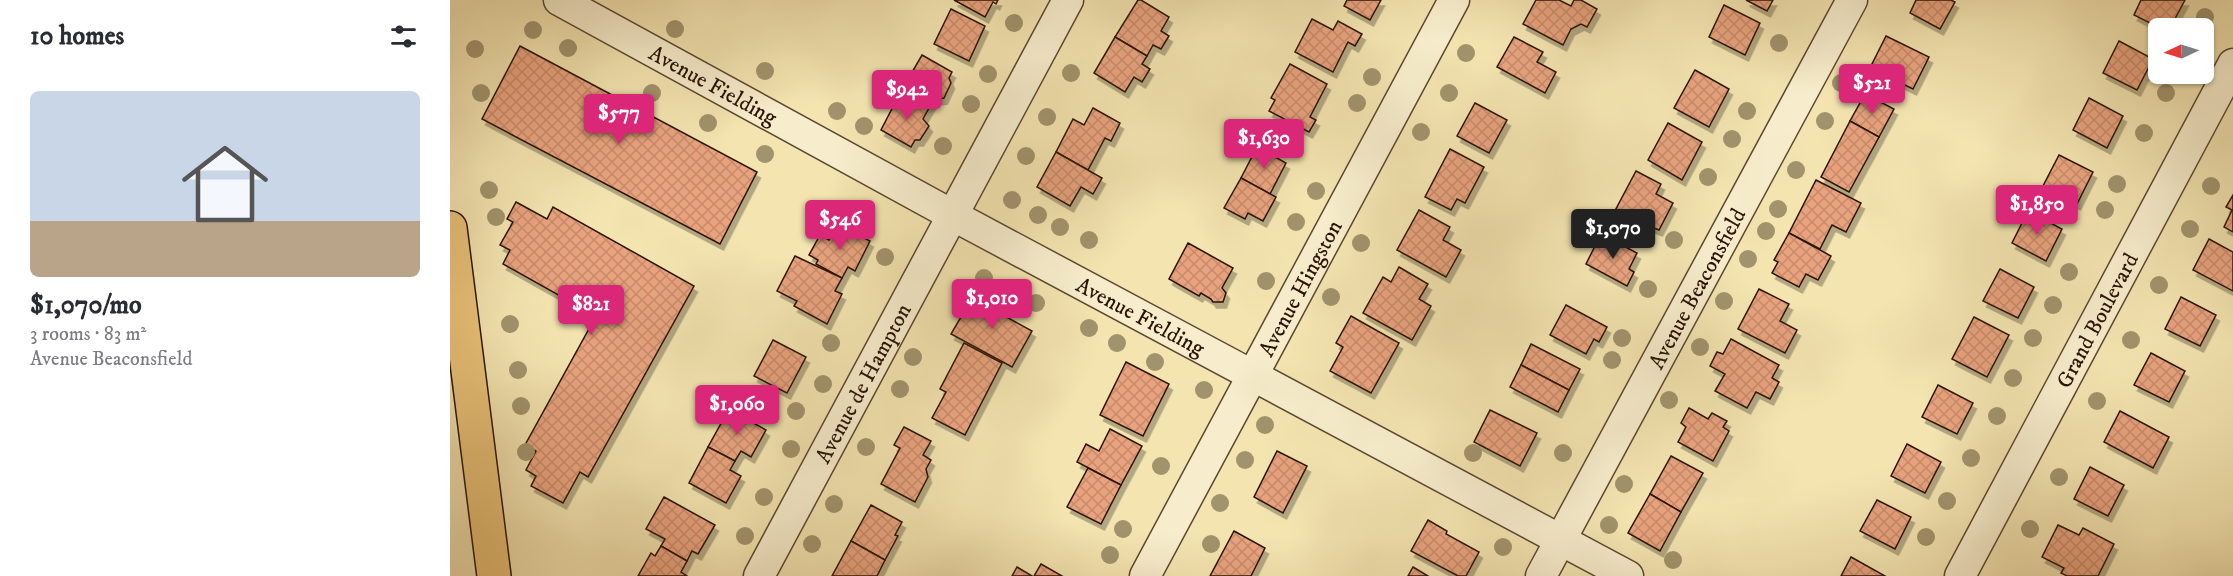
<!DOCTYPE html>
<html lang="en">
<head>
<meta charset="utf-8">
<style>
  body { margin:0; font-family:"IM FELL DW Pica",serif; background:#f2f2f3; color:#2b2b33; height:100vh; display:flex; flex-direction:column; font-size:22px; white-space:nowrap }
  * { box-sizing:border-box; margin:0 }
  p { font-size:20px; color:#7c7c81 }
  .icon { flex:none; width:33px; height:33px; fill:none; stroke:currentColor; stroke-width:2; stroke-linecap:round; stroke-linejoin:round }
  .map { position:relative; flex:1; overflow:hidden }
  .details { display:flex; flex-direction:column; background:#fff; width:450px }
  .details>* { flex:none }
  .needle { width:39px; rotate:266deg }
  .buttons { position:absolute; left:1698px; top:18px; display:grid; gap:12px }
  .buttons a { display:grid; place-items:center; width:66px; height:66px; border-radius:9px; background:#fff; box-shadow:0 2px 4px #0004; font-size:30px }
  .price { position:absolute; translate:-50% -51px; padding:0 14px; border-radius:6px; background:#db2777; color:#fff; font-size:20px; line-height:39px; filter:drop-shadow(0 2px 3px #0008) }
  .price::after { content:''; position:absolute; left:50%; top:36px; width:18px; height:14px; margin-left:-9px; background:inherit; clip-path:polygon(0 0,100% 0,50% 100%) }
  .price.selected { background:#222; color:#fff }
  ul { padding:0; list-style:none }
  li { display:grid; align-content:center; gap:12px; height:318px; padding:0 30px }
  li span { display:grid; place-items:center; height:186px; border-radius:9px; color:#555 }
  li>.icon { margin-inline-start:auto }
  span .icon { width:108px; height:108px; fill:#fffc; stroke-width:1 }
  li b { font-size:26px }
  h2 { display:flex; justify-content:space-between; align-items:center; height:72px; padding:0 30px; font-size:26px }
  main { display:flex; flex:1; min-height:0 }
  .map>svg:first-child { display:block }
  .building { fill:url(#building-cross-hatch); stroke:#2a1307; stroke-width:1.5; filter:url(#shadow) }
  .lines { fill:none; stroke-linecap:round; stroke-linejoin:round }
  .minor-casing { stroke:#5c4731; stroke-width:33 }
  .major-casing { stroke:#2a1307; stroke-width:36 }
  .minor { stroke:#f7edcc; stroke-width:30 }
  .major { stroke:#eac278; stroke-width:33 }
  .tree { fill:#a1936c }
  .labels { text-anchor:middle; stroke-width:6; stroke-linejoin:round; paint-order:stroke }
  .street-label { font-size:22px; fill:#2a1307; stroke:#f7edcc }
</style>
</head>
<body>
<main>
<section class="details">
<h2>10 homes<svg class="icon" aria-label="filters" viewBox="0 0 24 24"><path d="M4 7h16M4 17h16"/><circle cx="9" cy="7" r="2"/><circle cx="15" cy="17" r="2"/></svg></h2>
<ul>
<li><span style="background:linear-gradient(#c9d6e8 70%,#b9a48a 0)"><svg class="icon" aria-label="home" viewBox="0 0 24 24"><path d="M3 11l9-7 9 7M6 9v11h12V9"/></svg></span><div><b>$1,070/mo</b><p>3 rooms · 83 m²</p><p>Avenue Beaconsfield</p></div></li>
</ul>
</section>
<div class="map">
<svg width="1783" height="576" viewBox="0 0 1783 576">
  <defs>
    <pattern id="building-cross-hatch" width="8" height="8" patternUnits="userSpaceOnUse" patternTransform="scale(1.5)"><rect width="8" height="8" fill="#e8a37e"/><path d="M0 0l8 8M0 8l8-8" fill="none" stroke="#c78b6b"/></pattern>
    <filter id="shadow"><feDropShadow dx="3.5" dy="6" stdDeviation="0" flood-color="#0004"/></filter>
  </defs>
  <rect width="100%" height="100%" fill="#f3e4b0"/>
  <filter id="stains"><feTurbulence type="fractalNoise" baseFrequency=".00333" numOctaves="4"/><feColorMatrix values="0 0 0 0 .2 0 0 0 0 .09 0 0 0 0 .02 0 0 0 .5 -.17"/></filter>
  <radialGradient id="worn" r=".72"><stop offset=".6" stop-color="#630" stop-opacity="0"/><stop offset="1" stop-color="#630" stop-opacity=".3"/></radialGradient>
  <g class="building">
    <path d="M504,0h44l-2,4 -3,-2 -8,15z"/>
    <path d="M688,0h3l28,17 -8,14 8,5 -8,13 -8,-4 -6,11 -32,-19z"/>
    <path d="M897,0h34l-11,20 -26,-14z"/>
    <path d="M1086,0h23l12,6 3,-6h7l16,9 -10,18 -6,-3 -10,5 -8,16 -40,-21z"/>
    <path d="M1296,0h27l-6,11z"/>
    <path d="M1466,0h35l4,2 -15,27 -30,-16z"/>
    <path d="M1691,0h44l-15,28h-10l-26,-13z"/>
    <path d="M1274,5l36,18 -15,32 -36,-18z"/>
    <path d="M501,9l34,17 -16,35 -35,-17z"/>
    <path d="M862,19l21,11 5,-9 24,13 -7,12 -7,-4 -15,30 -38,-20z"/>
    <path d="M1436,36l43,21 -16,32 -43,-21z"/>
    <path d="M665,37l32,19 -5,8 8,5 -8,13 -8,-5 -9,15 -31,-19z"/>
    <path d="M1064,37l29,15 -6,10 19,10 -11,21 -48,-26z"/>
    <path d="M1669,41l34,18 -16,31 -34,-17z"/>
    <path d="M70,46l237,126 -37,72 -238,-125z"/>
    <path d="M472,55l30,17 -3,6 2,5 -7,15 -5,1 -3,-2 -7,11 -24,-13 4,-6 -5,-3z"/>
    <path d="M840,64l37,20 -17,33 6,3 -7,12 -40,-21 6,-11 -4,-2z"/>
    <path d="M1245,70l34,19 -20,38 -35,-19z"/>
    <path d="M1415,94l29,15 -15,28 -29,-16z"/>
    <path d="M455,95l24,13 -6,11 6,7 -9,14h-5l-4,7 -30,-17 16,-31 5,2z"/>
    <path d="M1639,98l34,18 -16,32 -34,-18z"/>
    <path d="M1025,103l32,17 -18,33 -32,-17z"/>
    <path d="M643,108l27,15 -9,18 -6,-3 -17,32 -32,-18 17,-33 11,6z"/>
    <path d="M1400,121l29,16 -30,55 -28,-15z"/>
    <path d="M1218,123l34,19 -20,38 -34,-20z"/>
    <path d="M807,147l29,16 -16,31 -29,-16z"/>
    <path d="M1000,149l34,18 -19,36 -8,-4 -6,11 -26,-13z"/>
    <path d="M606,152l46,26 -9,16 -12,-7 -11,19 -33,-19z"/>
    <path d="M1609,155l34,17 -16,32 -34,-18z"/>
    <path d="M1186,171l25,13 -5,10 17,9 -14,27 -8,-3 -7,14 -35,-19z"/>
    <path d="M791,178l35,19 -13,24 -15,-8 -3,6 -21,-11z"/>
    <path d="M1366,180l45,23 -15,29 -14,-7 -12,24 -31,-16z"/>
    <path d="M1783,195v37l-9,-5 8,-17 -6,-3z"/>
    <path d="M66,202l31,17 6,-12 141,79 -106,191 -8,-5 -17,31 -32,-17 5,-10 -10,-6 10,-19 -11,-6 71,-129 -93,-52 7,-14 -10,-5 13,-23 -6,-3z"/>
    <path d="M969,210l31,17 -7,13 18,10 -15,27 -49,-27z"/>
    <path d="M1578,211l34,18 -16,32 -34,-18z"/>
    <path d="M388,224l32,17 -15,30 -7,-4 -6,11 -26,-14 2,-4 -9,-5 11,-20 9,5z"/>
    <path d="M1339,233l42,23 -13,24 -12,-6 -7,13 -27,-14 6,-11 -4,-2z"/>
    <path d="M1151,234l36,19 -8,16 5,3 -7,14 -41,-22z"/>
    <path d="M1759,239l24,13v39l-40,-21z"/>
    <path d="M738,243l45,25 -11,20 4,5 -3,9h-10l-2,-3 -10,-6 -2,3 -30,-17z"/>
    <path d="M345,256l47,22 -7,13 7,3 -15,30 -33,-18 3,-5 -20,-10z"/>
    <path d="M949,267l29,17 -9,15 12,7 -19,34 -49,-27 20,-36 8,5z"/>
    <path d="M1550,269l34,18 -16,31 -35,-17z"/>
    <path d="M1309,289l30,15 -9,17 17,9 -12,23 -47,-24z"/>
    <path d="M532,290l25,13 -6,11 31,17 -20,36 -61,-33 17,-29 5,2z"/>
    <path d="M1731,297l35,18 -16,31 -35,-17z"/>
    <path d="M1116,305l41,22 -8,15 -5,-3 -8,15 -36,-19z"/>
    <path d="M901,316l48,27 -28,50 -41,-22 13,-24 -7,-4z"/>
    <path d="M1524,317l35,18 -22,42 -35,-18z"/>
    <path d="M1281,339l48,26 -7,13 7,4 -9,17 -14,-7 -9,16 -32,-17 10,-17 -15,-8 7,-14 6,2z"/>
    <path d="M323,340l33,17 -19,36 -33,-17z"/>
    <path d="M514,343l38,20 -37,72 -33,-17 14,-26 -6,-3z"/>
    <path d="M1081,344l49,25 -11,21 -48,-25z"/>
    <path d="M1701,353l34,18 -16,31 -35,-17z"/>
    <path d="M676,362l43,22 -26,52 -43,-21z"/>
    <path d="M1071,365l48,25 -11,22 -48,-25z"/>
    <path d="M1488,385l35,18 -16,31 -35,-17z"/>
    <path d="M1239,408l19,11 4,-6 15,8 -4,6 6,4 -16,30 -35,-19 8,-15 -5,-4z"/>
    <path d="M279,409l37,21 -15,27 -10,-6 -6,10 -27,-14z"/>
    <path d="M1040,410l47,23 -17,33 -46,-24z"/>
    <path d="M1670,411l49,26 -16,31 -49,-26z"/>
    <path d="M454,427l27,14 -8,14 8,5 -5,9 2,8 -13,25 -34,-18 19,-36 -6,-3z"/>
    <path d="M660,429l32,17 -21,39 -44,-23 9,-18 13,7z"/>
    <path d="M1457,444l34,18 -16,31 -34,-17z"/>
    <path d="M258,447l27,14 -5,9 11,6 -15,27 -37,-20z"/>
    <path d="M827,451l30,15 -24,47 -29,-16z"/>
    <path d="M1221,456l32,17 -22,39 -31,-18z"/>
    <path d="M1640,467l34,18 -16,31 -34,-17z"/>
    <path d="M638,468l33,17 -20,39 -34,-17z"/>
    <path d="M1200,494l31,18 -21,39 -32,-18z"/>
    <path d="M214,497l51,28 -17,29 -6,-3 -5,10 -26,-15 4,-7 -19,-10z"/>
    <path d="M1427,500l34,17 -16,32 -35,-18z"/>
    <path d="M421,505l31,17 -7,13 3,1 -13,24 -34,-19z"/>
    <path d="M978,520l19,11 -1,3 33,18 -13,24h-8l-47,-25z"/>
    <path d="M1608,525l21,10 4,-7 31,16 -16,32h-31l-6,-3 3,-5 -22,-11z"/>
    <path d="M784,531l31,17 -14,28h-41z"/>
    <path d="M401,541l34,19 -8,16h-45z"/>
    <path d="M211,546l26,15 -6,11 6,4h-49l13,-23 4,3z"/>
    <path d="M1401,557l34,19h-44z"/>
    <path d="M591,564l21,12h-28z"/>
    <path d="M567,567l15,9h-20z"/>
    <path d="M963,567l15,9h-20z"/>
  </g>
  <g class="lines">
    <g class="minor-casing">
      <g id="minor">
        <path id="s1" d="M109,0l395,216 674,360"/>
        <path id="s2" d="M309,576l309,-576"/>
        <path id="s3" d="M695,576l309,-576"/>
        <path id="s4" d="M1091,576l311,-576"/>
        <path id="s5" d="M1510,576l273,-512"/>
      </g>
    </g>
    <g class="major-casing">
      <path id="major" d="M0,228l44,348"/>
    </g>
    <use href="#minor" class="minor"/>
    <use href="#major" class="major"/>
  </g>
  <g class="tree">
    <circle cx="1755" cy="17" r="9"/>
    <circle cx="564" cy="23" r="9"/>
    <circle cx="225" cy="29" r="9"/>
    <circle cx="83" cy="30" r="9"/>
    <circle cx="1329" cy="43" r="9"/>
    <circle cx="118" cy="48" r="9"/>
    <circle cx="25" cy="49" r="9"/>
    <circle cx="1016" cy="53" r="9"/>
    <circle cx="315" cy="71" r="9"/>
    <circle cx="621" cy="73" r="9"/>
    <circle cx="538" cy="74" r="9"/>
    <circle cx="922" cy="77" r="9"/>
    <circle cx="1391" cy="83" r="9"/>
    <circle cx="31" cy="93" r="9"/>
    <circle cx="202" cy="93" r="9"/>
    <circle cx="999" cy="93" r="9"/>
    <circle cx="1716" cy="93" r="9"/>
    <circle cx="907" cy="103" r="9"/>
    <circle cx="521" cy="104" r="9"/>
    <circle cx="387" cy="111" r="9"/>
    <circle cx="1297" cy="111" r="9"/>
    <circle cx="597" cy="117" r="9"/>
    <circle cx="1375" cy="121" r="9"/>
    <circle cx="258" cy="123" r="9"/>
    <circle cx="414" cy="126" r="9"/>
    <circle cx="971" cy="132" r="9"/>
    <circle cx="1694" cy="133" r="9"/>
    <circle cx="1282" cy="139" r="9"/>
    <circle cx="493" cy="146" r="9"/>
    <circle cx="315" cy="154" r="9"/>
    <circle cx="576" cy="156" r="9"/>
    <circle cx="1346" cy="170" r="9"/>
    <circle cx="1258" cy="177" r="9"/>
    <circle cx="1667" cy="184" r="9"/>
    <circle cx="1761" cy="186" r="9"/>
    <circle cx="39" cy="190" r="9"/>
    <circle cx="866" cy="191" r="9"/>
    <circle cx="562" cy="200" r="9"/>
    <circle cx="1328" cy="209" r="9"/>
    <circle cx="1655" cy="210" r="9"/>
    <circle cx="588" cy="215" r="9"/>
    <circle cx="46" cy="217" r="9"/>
    <circle cx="846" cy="222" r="9"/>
    <circle cx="610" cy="227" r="9"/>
    <circle cx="1740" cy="229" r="9"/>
    <circle cx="1316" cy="231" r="9"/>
    <circle cx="639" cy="240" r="9"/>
    <circle cx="1224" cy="240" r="9"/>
    <circle cx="911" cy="243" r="9"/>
    <circle cx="435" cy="257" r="9"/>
    <circle cx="1298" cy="259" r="9"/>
    <circle cx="1619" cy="272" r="9"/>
    <circle cx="534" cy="278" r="9"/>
    <circle cx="816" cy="281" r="9"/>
    <circle cx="1709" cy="285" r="9"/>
    <circle cx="553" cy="289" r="9"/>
    <circle cx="1198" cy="289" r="9"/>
    <circle cx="881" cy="297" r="9"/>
    <circle cx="1274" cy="301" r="9"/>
    <circle cx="586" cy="303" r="9"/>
    <circle cx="1603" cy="305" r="9"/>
    <circle cx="60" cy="324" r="9"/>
    <circle cx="639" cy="328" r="9"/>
    <circle cx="1172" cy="338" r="9"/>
    <circle cx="1583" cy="338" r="9"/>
    <circle cx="1681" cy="340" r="9"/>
    <circle cx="381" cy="343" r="9"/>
    <circle cx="667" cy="343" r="9"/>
    <circle cx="1250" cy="347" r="9"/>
    <circle cx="463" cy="357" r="9"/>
    <circle cx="1162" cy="360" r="9"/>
    <circle cx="705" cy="362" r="9"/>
    <circle cx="68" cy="370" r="9"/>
    <circle cx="1563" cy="378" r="9"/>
    <circle cx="373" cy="384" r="9"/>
    <circle cx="450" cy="389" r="9"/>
    <circle cx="754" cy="390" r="9"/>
    <circle cx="1219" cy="400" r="9"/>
    <circle cx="1647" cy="401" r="9"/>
    <circle cx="71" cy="406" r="9"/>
    <circle cx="346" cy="411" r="9"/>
    <circle cx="1547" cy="416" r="9"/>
    <circle cx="815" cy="425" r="9"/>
    <circle cx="416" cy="447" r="9"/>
    <circle cx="341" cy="449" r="9"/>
    <circle cx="76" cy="452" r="9"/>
    <circle cx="1023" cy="453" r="9"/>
    <circle cx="1113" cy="453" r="9"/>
    <circle cx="1521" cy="458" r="9"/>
    <circle cx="795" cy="460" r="9"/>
    <circle cx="711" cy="466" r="9"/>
    <circle cx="1609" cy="477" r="9"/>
    <circle cx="1174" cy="484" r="9"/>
    <circle cx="314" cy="497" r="9"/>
    <circle cx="1497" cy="501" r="9"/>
    <circle cx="770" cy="503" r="9"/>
    <circle cx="384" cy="504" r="9"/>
    <circle cx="1159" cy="525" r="9"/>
    <circle cx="673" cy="529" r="9"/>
    <circle cx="1580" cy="529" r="9"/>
    <circle cx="295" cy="536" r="9"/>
    <circle cx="1476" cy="537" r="9"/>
    <circle cx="362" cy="544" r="9"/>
    <circle cx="761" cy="544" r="9"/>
    <circle cx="1053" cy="547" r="9"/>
    <circle cx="660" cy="555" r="9"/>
    <circle cx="1223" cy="560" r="9"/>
  </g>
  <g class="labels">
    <g class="street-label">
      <text dy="8" stroke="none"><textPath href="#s1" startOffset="176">Avenue Fielding</textPath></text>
      <text dy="8" stroke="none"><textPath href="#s3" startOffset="327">Avenue Hingston</textPath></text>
      <text dy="8" stroke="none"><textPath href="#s4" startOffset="327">Avenue Beaconsfield</textPath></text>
      <text dy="8" stroke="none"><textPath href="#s1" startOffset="662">Avenue Fielding</textPath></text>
      <text dy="8" stroke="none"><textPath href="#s5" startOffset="290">Grand Boulevard</textPath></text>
      <text dy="8" stroke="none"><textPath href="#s2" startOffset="219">Avenue de Hampton</textPath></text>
    </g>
  </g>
  <rect width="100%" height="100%" filter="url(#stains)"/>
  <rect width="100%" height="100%" fill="url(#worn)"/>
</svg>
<div class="buttons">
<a><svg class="needle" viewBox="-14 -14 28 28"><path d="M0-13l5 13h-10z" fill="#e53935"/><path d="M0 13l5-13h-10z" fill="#7c7c81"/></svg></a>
</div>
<b class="price" style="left:1422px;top:115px">$521</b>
<b class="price" style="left:457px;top:121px">$942</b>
<b class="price" style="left:169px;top:145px">$577</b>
<b class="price" style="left:814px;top:170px">$1,630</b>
<b class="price" style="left:1587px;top:236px">$1,850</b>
<b class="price" style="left:390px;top:251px">$546</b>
<b class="price selected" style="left:1163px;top:260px">$1,070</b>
<b class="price" style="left:542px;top:330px">$1,010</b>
<b class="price" style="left:141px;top:336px">$821</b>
<b class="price" style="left:287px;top:436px">$1,060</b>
</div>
</main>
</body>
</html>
